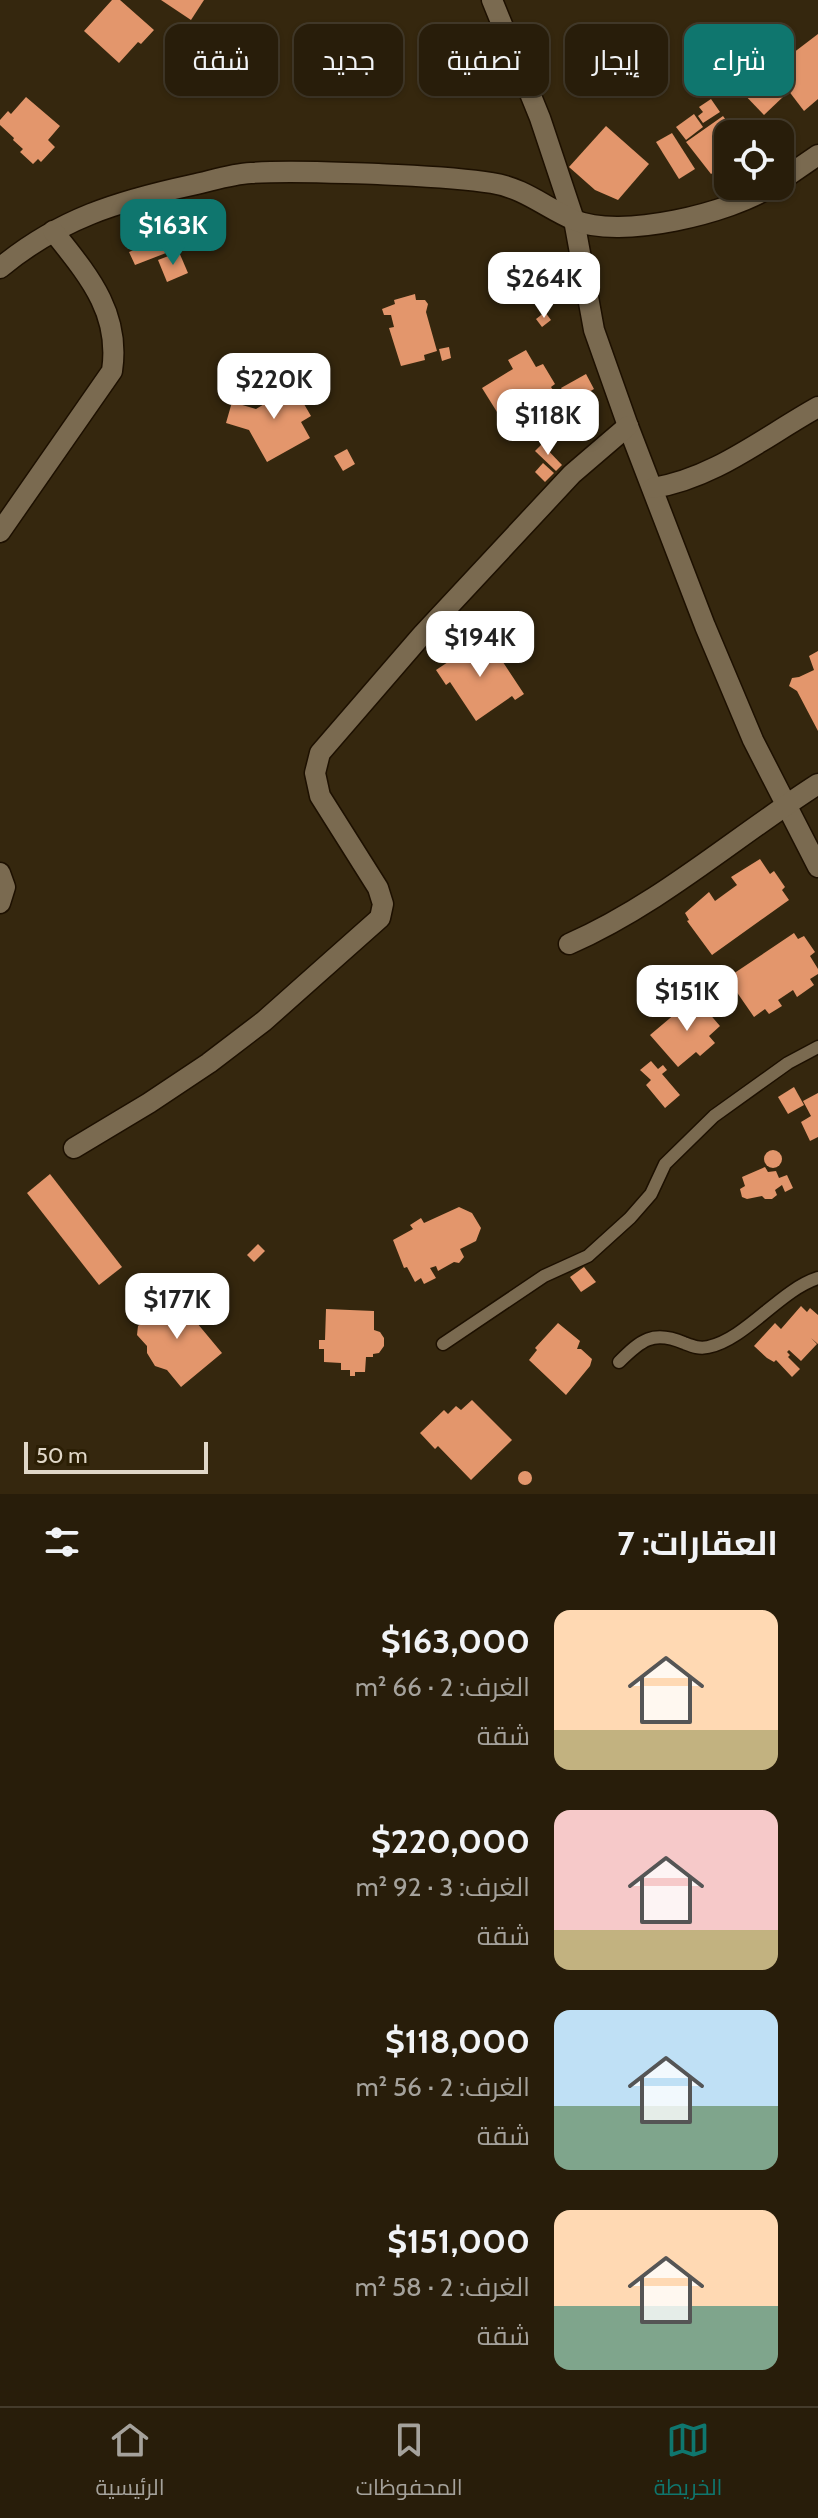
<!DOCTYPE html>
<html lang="ar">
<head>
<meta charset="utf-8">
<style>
  body { margin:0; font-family:Cabin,Cairo,sans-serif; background:#342a18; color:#f1f3f6; direction:rtl; height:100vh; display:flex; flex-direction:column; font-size:30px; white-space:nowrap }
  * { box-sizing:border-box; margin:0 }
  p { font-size:26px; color:#a5a29c }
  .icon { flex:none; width:44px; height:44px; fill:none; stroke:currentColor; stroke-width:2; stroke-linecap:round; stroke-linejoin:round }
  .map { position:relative; height:1494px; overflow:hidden; direction:ltr }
  .details { display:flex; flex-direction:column; background:#281d0a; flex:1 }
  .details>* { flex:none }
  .top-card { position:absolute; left:24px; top:24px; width:770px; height:72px; direction:rtl; display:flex; gap:16px }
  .buttons { position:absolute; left:714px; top:120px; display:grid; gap:16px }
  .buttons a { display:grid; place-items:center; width:80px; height:80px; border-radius:16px; background:#281d0a; box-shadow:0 2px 6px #0004,0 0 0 2px #443b2b; font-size:40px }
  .scale { position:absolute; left:24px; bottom:20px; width:184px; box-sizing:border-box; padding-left:8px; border:4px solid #e0d7c8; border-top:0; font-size:22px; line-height:28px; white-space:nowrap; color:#e0d7c8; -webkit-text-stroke:6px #2b1e04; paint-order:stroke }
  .price { position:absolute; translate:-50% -68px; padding:0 18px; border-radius:16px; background:#fff; color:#222; font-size:26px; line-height:52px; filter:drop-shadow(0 2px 4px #0008) }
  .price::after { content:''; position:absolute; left:50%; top:48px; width:24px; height:18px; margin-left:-12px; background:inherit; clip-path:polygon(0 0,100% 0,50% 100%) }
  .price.on { background:#0f766e; color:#fff }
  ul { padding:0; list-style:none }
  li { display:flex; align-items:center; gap:24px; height:200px; padding:0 40px }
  li span { display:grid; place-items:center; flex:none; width:224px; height:160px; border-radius:16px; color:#555 }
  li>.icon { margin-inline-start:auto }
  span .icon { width:96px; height:96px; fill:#fffc; stroke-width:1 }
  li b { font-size:34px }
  h2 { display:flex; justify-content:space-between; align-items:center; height:96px; padding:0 40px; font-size:34px }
  .chip { padding:0 28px; border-radius:16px; background:#281d0a; box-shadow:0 2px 6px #0004,0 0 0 2px #443b2b; font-size:28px; line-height:72px }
  .chip.on { background:#0f766e; color:#fff }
  .menu { display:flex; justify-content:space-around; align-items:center; height:112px; border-top:2px solid #443b2b; background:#281d0a; font-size:22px; color:#a5a29c }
  .menu a { display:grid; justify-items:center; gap:4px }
  .menu .on { color:#0f766e }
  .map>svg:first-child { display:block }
  .building { fill:#e3966c }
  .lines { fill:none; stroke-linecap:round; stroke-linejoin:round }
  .lane-casing { stroke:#1d1000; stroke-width:15 }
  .street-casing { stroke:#1d1000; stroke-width:23 }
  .lane { stroke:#7a6a50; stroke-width:12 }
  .street { stroke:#7a6a50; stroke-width:20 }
</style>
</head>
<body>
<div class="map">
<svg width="818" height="1494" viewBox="0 0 818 1494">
  <rect width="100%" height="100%" fill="#35270e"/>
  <g class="building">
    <path d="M112,0h8l34,30 -13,14 -3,-2 -19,21 -35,-32z"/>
    <path d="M161,0h43l-13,20z"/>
    <path d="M818,34v65l-14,12 -32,-42z"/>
    <path d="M762,69l23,26 -21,20 -24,-25z"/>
    <path d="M26,97l34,29 -12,14 7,7 -14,15 -3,-3 -5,5 -13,-12 3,-3 -10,-9 1,-2 -14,-13v-5l8,-9 3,3z"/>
    <path d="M711,99l9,13 -17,11 -5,-7 5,-4 -4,-5z"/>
    <path d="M694,114l9,13 -17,13 -10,-13z"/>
    <path d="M723,116l13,18h-8v28l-17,12 -25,-32z"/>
    <path d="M606,126l43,38 -31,36 -23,-10 -26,-23z"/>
    <path d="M672,133l23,36 -16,10 -23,-37z"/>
    <path d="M144,224l7,16 -23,9 -7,-16z"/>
    <path d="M154,242l2,4 6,-2 4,9 -31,12 -6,-13z"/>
    <path d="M179,252l9,21 -21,9 -9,-22z"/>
    <path d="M415,294l1,6h9l3,4 -2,8 11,39 -13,4 1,5 -24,6 -12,-38 5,-1 -3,-12h-7l-2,-6 13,-5 -1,-4z"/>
    <path d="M545,312l6,8 -9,7 -6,-8z"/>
    <path d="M449,347l2,11 -9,3 -3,-12z"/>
    <path d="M526,350l10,17 7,-3 12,20 -4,3 9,14 -9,5 -5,-8 -16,10 -1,-3 -10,5 3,4 -9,5 -2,-4 -9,5 -20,-32 31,-19 -5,-9z"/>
    <path d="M586,374l8,15 -24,14 -9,-15z"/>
    <path d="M271,384l20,5 3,-2 17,29 -10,6 9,16 -43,24 -18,-32 -23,-7 6,-21 24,7 10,-6z"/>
    <path d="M542,444l20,21 -6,6 -21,-20z"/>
    <path d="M347,449l8,15 -12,7 -9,-15z"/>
    <path d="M543,463l11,10 -9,9 -10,-10z"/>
    <path d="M481,640l2,4 6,-3 35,53 -9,6 -3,-4 -36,25 -26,-39 -4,3 -10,-15z"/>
    <path d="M818,651v80l-21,-40 -8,-5 3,-8 7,-1 15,-7 -5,-14z"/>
    <path d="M760,859l10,15 4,-3 11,16 -3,3 7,10 -77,55 -25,-34 2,-1 -4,-7 24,-21 6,9 22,-16 -6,-8z"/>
    <path d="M794,933l4,6 6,-3 11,16 -5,4 8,13v5l-8,5 4,6 -17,12 -4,-7 -15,10 4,6 -13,8 -4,-5 -11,8 -27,-39z"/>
    <path d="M695,997l25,29 -11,10 6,7 -15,13 -4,-4 -18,15 -28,-32z"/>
    <path d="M651,1061l7,8 5,-4 4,5 -5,4 18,21 -15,13 -19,-23 5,-5 -11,-10z"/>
    <path d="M794,1087l10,18 -16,9 -10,-17z"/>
    <path d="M818,1093v44l-8,4 -9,-19 10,-6 -8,-15z"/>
    <circle cx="773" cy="1159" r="9"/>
    <path d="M765,1167l3,5 8,-1 3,7 8,-3 6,13 -8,4 -3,-7 -7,5 2,5 -5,4h-7l-3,-3 -15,3 -5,-2 -2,-8 5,-3 -3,-9z"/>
    <path d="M50,1174l72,93 -23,18 -72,-92z"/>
    <path d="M459,1207l13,6 9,15 -5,13 -16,8 4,8 -5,6 -5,-1 -16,9 -2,-5 -6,2 6,10 -12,6 -3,-6 -6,4 -8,-15 -3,1 -11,-28 20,-11 -3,-4 11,-7 3,5z"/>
    <path d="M258,1244l7,7 -11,11 -7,-7z"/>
    <path d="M584,1267l12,15 -15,10 -11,-15z"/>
    <path d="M172,1293l50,60 -41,34 -14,-17 -12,-4 -8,-13v-7l-10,-11 1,-9 11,-10 -2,-2z"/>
    <path d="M801,1306l6,6 3,-4 8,7v29l-7,-6 6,6 -16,17 -12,-11 -2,2 3,3 -2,2 12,12 -8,8 -16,-17 -2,2 -7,-4 -13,-12 21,-23 6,6z"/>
    <path d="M326,1309l48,2v19l6,2 4,6v8l-5,7 -6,1v3h-7l-1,15h-10v4h-5v-6h-9v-7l-17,-1v-13h-5v-9h6z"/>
    <path d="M558,1323l22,18 -3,8h4l11,10 -2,7 -24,29 -37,-35 8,-10 -2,-2z"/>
    <path d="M472,1400l40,40 -41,40 -33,-34 -3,3 -15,-16 24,-23 4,4 8,-8 5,4z"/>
    <circle cx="525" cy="1478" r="7"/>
  </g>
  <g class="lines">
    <g class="lane-casing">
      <g id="lane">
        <path d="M443,1344l101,-68 44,-20 42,-38 21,-24 14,-30 49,-48 74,-53 30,-16"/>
        <path d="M619,1362c22,-22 34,-32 65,-19 8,3 15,6 24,4 38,-8 72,-57 110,-69"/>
      </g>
    </g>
    <g class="street-casing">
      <g id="street">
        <path d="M492,0l48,118 34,102 20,110 34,96 77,200 48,114 65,127"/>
        <path d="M780,181l38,-26"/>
        <path d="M0,268c59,-49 118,-67 192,-83 19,-4 39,-11 59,-12 42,-3 85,0 127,1 38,2 77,3 114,9 32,5 54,25 82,37 46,20 157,-7 198,-34"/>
        <path d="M653,488c62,-10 111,-51 165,-81"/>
        <path d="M0,532l112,-161c9,-59 -25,-97 -59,-140"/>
        <path d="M0,873l5,14 -5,16"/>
        <path d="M569,944c91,-40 166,-107 249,-160"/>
        <path d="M74,1148l75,-45 60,-40 55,-42 116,-103 3,-14 -5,-16 -58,-92 -5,-23 5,-20 102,-118 150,-161 56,-48"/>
      </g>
    </g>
    <use href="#lane" class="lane"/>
    <use href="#street" class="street"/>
  </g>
</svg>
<div class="buttons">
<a><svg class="icon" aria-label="locate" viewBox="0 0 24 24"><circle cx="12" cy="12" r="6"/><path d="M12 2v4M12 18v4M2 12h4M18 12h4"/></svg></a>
</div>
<div class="scale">50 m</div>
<b class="price on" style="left:173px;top:267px">$163K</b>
<b class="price" style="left:544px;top:320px">$264K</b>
<b class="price" style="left:274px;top:421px">$220K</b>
<b class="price" style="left:548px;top:457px">$118K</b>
<b class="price" style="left:480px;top:679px">$194K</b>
<b class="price" style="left:687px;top:1033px">$151K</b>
<b class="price" style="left:177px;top:1341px">$177K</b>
<div class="top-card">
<a class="chip on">شراء</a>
<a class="chip">إيجار</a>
<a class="chip">تصفية</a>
<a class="chip">جديد</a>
<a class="chip">شقة</a>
</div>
</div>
<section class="details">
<h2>العقارات: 7<svg class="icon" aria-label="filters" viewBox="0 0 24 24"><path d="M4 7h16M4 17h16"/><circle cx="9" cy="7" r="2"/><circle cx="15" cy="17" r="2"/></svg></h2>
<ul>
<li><span style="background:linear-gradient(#ffd9b3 75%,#c2b280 0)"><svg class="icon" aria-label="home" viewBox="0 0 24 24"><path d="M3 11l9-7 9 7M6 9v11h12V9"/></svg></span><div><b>$163,000</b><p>الغرف: 2 · 66 m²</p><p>شقة</p></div></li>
<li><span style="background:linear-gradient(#f6c9c9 75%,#c2b280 0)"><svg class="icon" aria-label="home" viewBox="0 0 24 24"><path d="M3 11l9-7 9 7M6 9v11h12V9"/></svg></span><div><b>$220,000</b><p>الغرف: 3 · 92 m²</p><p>شقة</p></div></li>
<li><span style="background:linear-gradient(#bfe0f5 60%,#7fa58c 0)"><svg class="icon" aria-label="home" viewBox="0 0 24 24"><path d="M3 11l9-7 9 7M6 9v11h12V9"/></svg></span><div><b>$118,000</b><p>الغرف: 2 · 56 m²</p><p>شقة</p></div></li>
<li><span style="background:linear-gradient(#ffd9b3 60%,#7fa58c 0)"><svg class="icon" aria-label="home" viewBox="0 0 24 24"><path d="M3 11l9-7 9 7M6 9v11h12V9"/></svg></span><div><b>$151,000</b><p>الغرف: 2 · 58 m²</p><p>شقة</p></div></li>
</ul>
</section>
<nav class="menu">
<a class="on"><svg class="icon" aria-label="map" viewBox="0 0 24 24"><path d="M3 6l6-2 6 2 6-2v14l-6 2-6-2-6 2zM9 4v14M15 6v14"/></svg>الخريطة</a>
<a><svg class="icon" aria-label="saved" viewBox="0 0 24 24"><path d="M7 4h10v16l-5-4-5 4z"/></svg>المحفوظات</a>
<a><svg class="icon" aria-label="home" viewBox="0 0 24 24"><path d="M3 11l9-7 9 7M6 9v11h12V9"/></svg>الرئيسية</a>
</nav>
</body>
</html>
